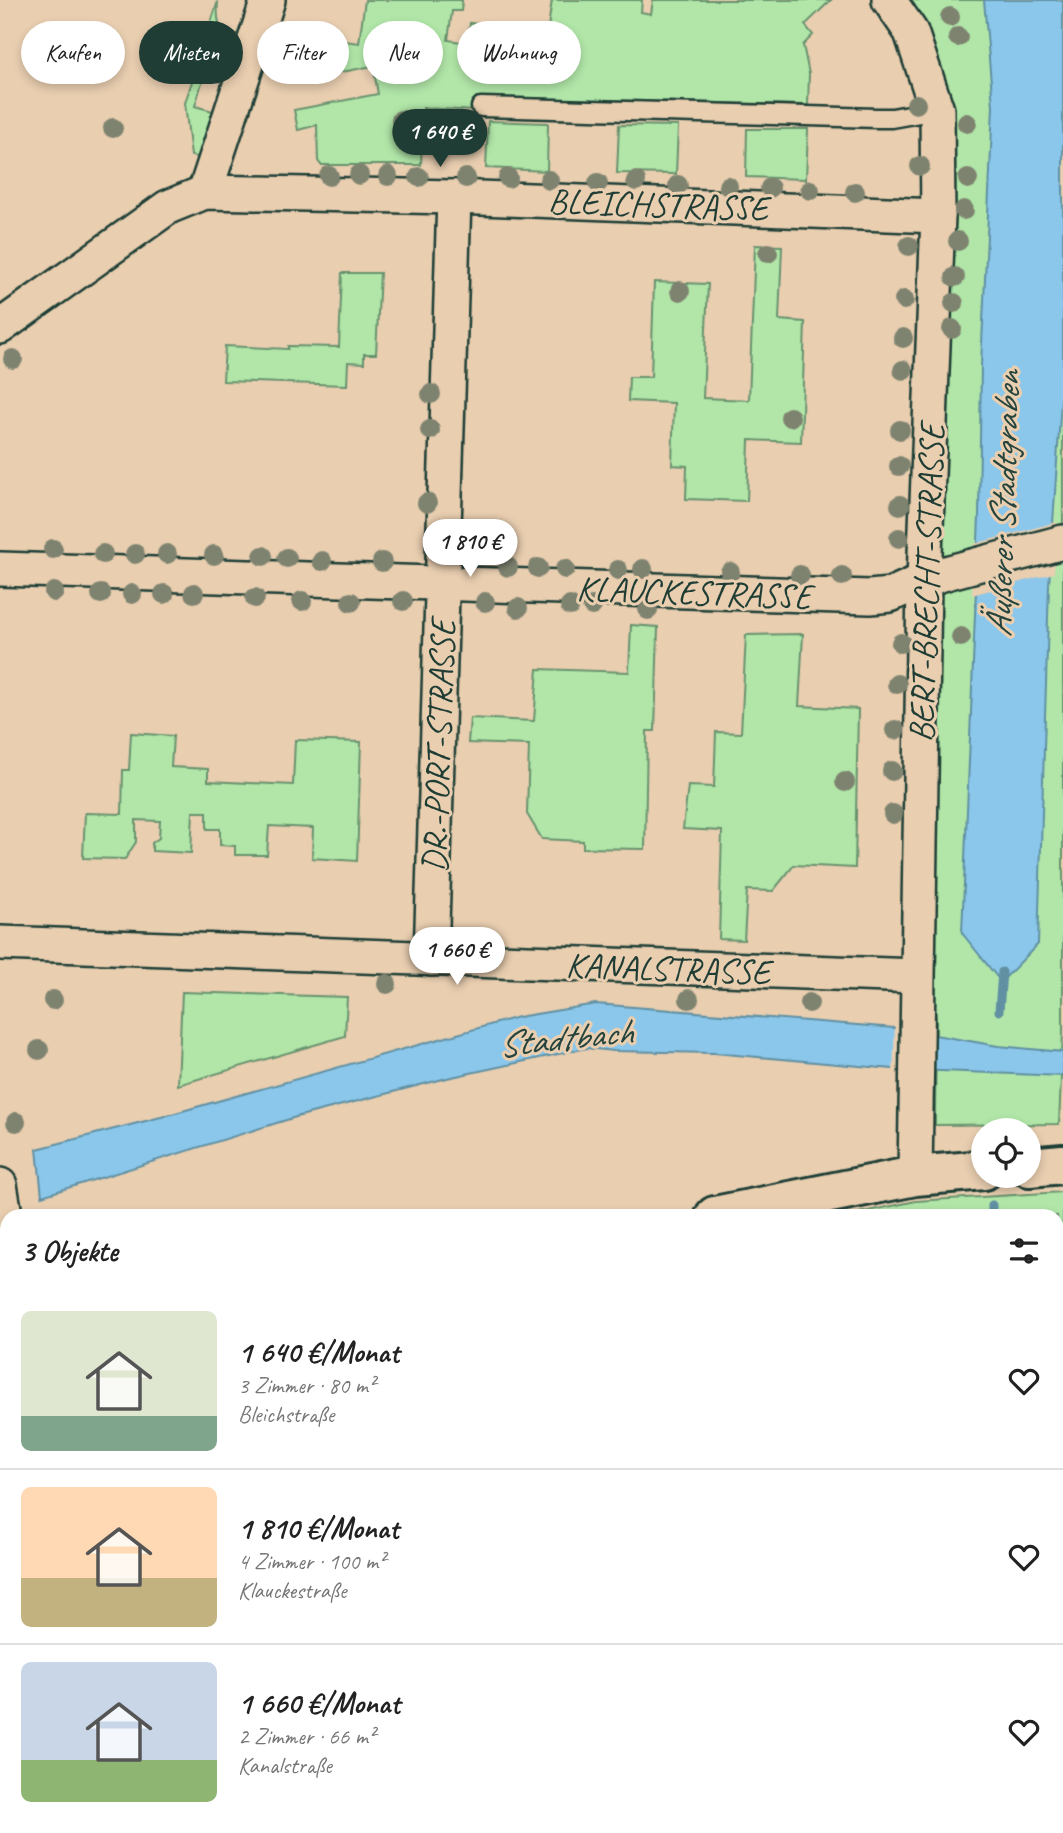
<!DOCTYPE html>
<html lang="de">
<head>
<meta charset="utf-8">
<style>
  body { margin:0; font-family:Caveat,sans-serif; background:#f6f6f6; color:#222; height:100vh; display:flex; flex-direction:column; font-size:26px; white-space:nowrap }
  * { box-sizing:border-box; margin:0 }
  p { font-size:23px; color:#767676 }
  .icon { flex:none; width:38px; height:38px; fill:none; stroke:currentColor; stroke-width:2; stroke-linecap:round; stroke-linejoin:round }
  .map { position:relative; flex:1; overflow:hidden }
  .drawer { position:absolute; left:0px; top:1209px; width:1064px; height:625px; display:flex; flex-direction:column; background:#fff; border-radius:21px 21px 0 0; box-shadow:0 4px 10px #0003 }
  .drawer>* { flex:none }
  .banner { position:absolute; left:21px; top:21px; width:700px; height:63px; display:flex; gap:14px }
  .fabs { position:absolute; left:971px; top:1118px; display:grid; gap:14px }
  .fabs a { display:grid; place-items:center; width:70px; height:70px; border-radius:50%; background:#fff; box-shadow:0 4px 10px #0003; font-size:35px }
  .price { position:absolute; translate:-50% -60px; padding:0 16px; border-radius:24px; background:#fff; color:#222; font-size:23px; line-height:46px; filter:drop-shadow(0 2px 4px #0008) }
  .price::after { content:''; position:absolute; left:50%; top:42px; width:21px; height:16px; margin-left:-10px; background:inherit; clip-path:polygon(0 0,100% 0,50% 100%) }
  .price.selected { background:#1f3d34; color:#fff }
  ul { padding:0; list-style:none }
  li { display:flex; align-items:center; gap:21px; height:175px; padding:0 21px }
  li+li { border-top:2px solid #e0e0e0 }
  li span { display:grid; place-items:center; flex:none; width:196px; height:140px; border-radius:10px; color:#555 }
  li>.icon { margin-inline-start:auto }
  span .icon { width:84px; height:84px; fill:#fffc; stroke-width:1 }
  li b { font-size:30px }
  h2 { display:flex; justify-content:space-between; align-items:center; height:84px; padding:0 21px; font-size:30px }
  .chip { padding:0 24px; border-radius:32px; background:#fff; box-shadow:0 4px 10px #0003; font-size:24px; line-height:63px }
  .chip.selected { background:#1f3d34; color:#fff }
  .map>svg:first-child { display:block }
  .built { fill:#e4cbc4 }
  .green { fill:#b1e6a8; stroke:#68926e; stroke-width:2 }
  .water { fill:#8bc7eb; stroke:#6090a2; stroke-width:2 }
  .pier { fill:#e9ceb0 }
  .lines { fill:none; stroke-linecap:round; stroke-linejoin:round }
  .stream { stroke:#6090a2; stroke-width:9 }
  .service-casing { stroke:#1f3d34; stroke-width:23 }
  .minor-casing { stroke:#1f3d34; stroke-width:38 }
  .tertiary-casing { stroke:#1f3d34; stroke-width:44 }
  .service { stroke:#e9ceb0; stroke-width:18 }
  .minor { stroke:#e9ceb0; stroke-width:33 }
  .tertiary { stroke:#e9ceb0; stroke-width:38 }
  .tree { fill:#7e836f }
  .labels { text-anchor:middle; stroke-width:6; stroke-linejoin:round; paint-order:stroke }
  .street-label { font-size:35px; fill:#1f3d34; stroke:#e9ceb0 }
  .water-label { font-size:37px; font-style:italic; fill:#24443d; stroke:#e9ceb0 }
</style>
</head>
<body>
<div class="map">
<svg width="1063" height="1833" viewBox="0 0 1063 1833">
  <rect width="100%" height="100%" fill="#e9ceb0"/>
  <filter id="ink" filterUnits="userSpaceOnUse"><feTurbulence type="fractalNoise" baseFrequency=".0143" numOctaves="2"/><feDisplacementMap in="SourceGraphic" scale="14" xChannelSelector="R" yChannelSelector="G"/><feConvolveMatrix kernelMatrix="1 2 1 2 8 2 1 2 1" color-interpolation-filters="sRGB"/></filter>
  <g filter="url(#ink)">
    <path class="built" d="M326,1827h149l3,6h-167z"/>
    <g class="green">
      <path d="M365,0h97l-1,11h-9l-4,29 20,3 2,-20 77,11 5,-34h90l-1,12 10,2 2,-14h178l-26,25 8,10 -10,10 6,29 -1,31 -332,-8 -1,14 -52,-3 -2,57h-100l-3,-4 -1,-36 -19,5 -4,-20 84,-16 -5,-28 -83,16 -6,-29 7,-19 68,9z"/>
      <path d="M903,0h160v1032l-4,92 -124,1 1,-107 -7,-41 20,-870z"/>
      <path d="M218,1c-1,10 -1,19 3,29 5,14 14,22 8,38l-21,-6 -13,44 21,6 -12,46 -13,-2 -6,-53z"/>
      <path d="M488,121l60,2 -1,48 -61,-3z"/>
      <path d="M619,125l59,1 -2,48 -59,-1z"/>
      <path d="M747,129h61l-2,50 -60,-2z"/>
      <path d="M755,245l27,1 -3,74 26,2 -4,120 -52,-2 -2,61 -61,-2 1,-33 -15,-1 2,-62 -46,-2 1,-24h22l3,-95 54,2 -5,114 46,2z"/>
      <path d="M342,273h38l-4,81h-12v9l-16,-1 -1,23 -124,-4 2,-35 63,3v-3l51,1z"/>
      <path d="M631,625l27,2 -3,104h-8l-2,118 -62,-1v-7l-41,-2 -15,-25 2,-69 -61,-2 2,-25 64,3 4,-52 91,3z"/>
      <path d="M803,634l-4,72 59,3 -3,159 -61,-3 -21,26 -26,-1 -3,50 -25,-1 3,-108 -39,-2 5,-43 26,1 2,-55 25,1 5,-98z"/>
      <path d="M131,733l42,3 -2,31 37,2v12l85,4 2,-45 66,2 -4,119 -45,-3 1,-30 -44,-2 -2,29h-32v-9l-15,-1v-16h-13v-17h-14l-2,41 -39,-2v-8l7,-5 1,-17 -24,-1v22l-11,17 -42,-1 2,-45 37,1 1,-44h6z"/>
      <path d="M182,992l165,5 -2,39 -167,49z"/>
      <path d="M1063,1192v154l-6,1v-131h-213l72,-15z"/>
      <path d="M7,1396v306l-7,5v-310z"/>
      <path d="M7,1764v63h40l-16,6h-31v-63z"/>
    </g>
    <g class="water">
      <path d="M984,0h79v369l-14,216 -11,359 -37,38 -39,-49 17,-417 2,-151 12,-259z"/>
      <path d="M596,1004l299,24 103,18 65,6v24l-170,-7 -179,-16 -100,-2 -28,-3 -139,30 -151,39 -254,79 -5,-47 124,-32 357,-100z"/>
      <path d="M7,1702v62l-7,6v-63z"/>
    </g>
    <g class="pier">
      <path d="M1057,522l-3,51 -82,22 2,-51z"/>
      <path d="M895,1024l41,7 -1,43 -42,-2z"/>
    </g>
    <g class="lines">
      <g class="stream">
        <path d="M999,1011l3,-39"/>
        <path d="M992,1216v-11"/>
      </g>
      <g class="service-casing">
        <g id="service">
          <path d="M481,107l396,11h15l45,-8"/>
          <path d="M488,1833l15,-6"/>
        </g>
      </g>
      <g class="minor-casing">
        <g id="minor">
          <path d="M889,0l22,32 26,78 1,106 -14,364 -9,596"/>
          <path d="M205,192l63,-192"/>
          <path d="M0,327l168,-120 37,-15 249,5 484,19"/>
          <path d="M0,569l870,28 20,-2 34,-15 22,-7 117,-31"/>
          <path d="M0,943l917,33"/>
          <path d="M431,959l23,-762"/>
          <path d="M0,1185l7,41"/>
          <path d="M1057,1395l6,-1"/>
          <path d="M1057,1579l6,-1"/>
          <path d="M0,1602l7,-4"/>
          <path d="M91,1827l1,6"/>
          <path d="M573,1827l2,6"/>
          <path d="M1057,1827v6"/>
          <path d="M31,1833l16,-6"/>
          <path d="M153,1833l8,-6"/>
        </g>
      </g>
      <g class="tertiary-casing">
        <g id="tertiary">
          <path d="M1029,1167l34,-3"/>
          <path d="M715,1216l200,-40 69,-6"/>
          <path d="M0,1351h7"/>
        </g>
      </g>
      <use href="#service" class="service"/>
      <use href="#minor" class="minor"/>
      <use href="#tertiary" class="tertiary"/>
    </g>
    <g class="tree">
      <circle cx="950" cy="17" r="10"/>
      <circle cx="958" cy="37" r="10"/>
      <circle cx="916" cy="104" r="10"/>
      <circle cx="401" cy="120" r="10"/>
      <circle cx="967" cy="123" r="10"/>
      <circle cx="113" cy="128" r="10"/>
      <circle cx="920" cy="166" r="10"/>
      <circle cx="359" cy="175" r="10"/>
      <circle cx="329" cy="176" r="10"/>
      <circle cx="388" cy="176" r="10"/>
      <circle cx="419" cy="177" r="10"/>
      <circle cx="466" cy="178" r="10"/>
      <circle cx="508" cy="178" r="10"/>
      <circle cx="968" cy="179" r="10"/>
      <circle cx="549" cy="180" r="10"/>
      <circle cx="636" cy="181" r="10"/>
      <circle cx="598" cy="183" r="10"/>
      <circle cx="678" cy="185" r="10"/>
      <circle cx="728" cy="186" r="10"/>
      <circle cx="770" cy="188" r="10"/>
      <circle cx="810" cy="190" r="10"/>
      <circle cx="855" cy="192" r="10"/>
      <circle cx="964" cy="210" r="10"/>
      <circle cx="958" cy="241" r="10"/>
      <circle cx="909" cy="246" r="10"/>
      <circle cx="768" cy="253" r="10"/>
      <circle cx="955" cy="277" r="10"/>
      <circle cx="680" cy="291" r="10"/>
      <circle cx="904" cy="300" r="10"/>
      <circle cx="954" cy="303" r="10"/>
      <circle cx="952" cy="329" r="10"/>
      <circle cx="903" cy="338" r="10"/>
      <circle cx="13" cy="359" r="10"/>
      <circle cx="903" cy="370" r="10"/>
      <circle cx="431" cy="394" r="10"/>
      <circle cx="790" cy="417" r="10"/>
      <circle cx="430" cy="430" r="10"/>
      <circle cx="900" cy="430" r="10"/>
      <circle cx="899" cy="466" r="10"/>
      <circle cx="427" cy="503" r="10"/>
      <circle cx="900" cy="505" r="10"/>
      <circle cx="899" cy="538" r="10"/>
      <circle cx="53" cy="549" r="10"/>
      <circle cx="103" cy="554" r="10"/>
      <circle cx="135" cy="554" r="10"/>
      <circle cx="167" cy="554" r="10"/>
      <circle cx="214" cy="555" r="10"/>
      <circle cx="263" cy="556" r="10"/>
      <circle cx="287" cy="558" r="10"/>
      <circle cx="322" cy="561" r="10"/>
      <circle cx="382" cy="562" r="10"/>
      <circle cx="508" cy="567" r="10"/>
      <circle cx="538" cy="568" r="10"/>
      <circle cx="565" cy="569" r="10"/>
      <circle cx="643" cy="569" r="10"/>
      <circle cx="618" cy="570" r="10"/>
      <circle cx="730" cy="572" r="10"/>
      <circle cx="800" cy="575" r="10"/>
      <circle cx="842" cy="576" r="10"/>
      <circle cx="54" cy="592" r="10"/>
      <circle cx="194" cy="593" r="10"/>
      <circle cx="101" cy="594" r="10"/>
      <circle cx="132" cy="594" r="10"/>
      <circle cx="164" cy="594" r="10"/>
      <circle cx="255" cy="598" r="10"/>
      <circle cx="302" cy="601" r="10"/>
      <circle cx="403" cy="601" r="10"/>
      <circle cx="351" cy="602" r="10"/>
      <circle cx="485" cy="602" r="10"/>
      <circle cx="570" cy="606" r="10"/>
      <circle cx="592" cy="606" r="10"/>
      <circle cx="518" cy="608" r="10"/>
      <circle cx="648" cy="610" r="10"/>
      <circle cx="961" cy="637" r="10"/>
      <circle cx="901" cy="643" r="10"/>
      <circle cx="897" cy="684" r="10"/>
      <circle cx="895" cy="730" r="10"/>
      <circle cx="892" cy="771" r="10"/>
      <circle cx="845" cy="782" r="10"/>
      <circle cx="893" cy="814" r="10"/>
      <circle cx="387" cy="984" r="10"/>
      <circle cx="689" cy="999" r="10"/>
      <circle cx="53" cy="1000" r="10"/>
      <circle cx="809" cy="1003" r="10"/>
      <circle cx="39" cy="1050" r="10"/>
      <circle cx="16" cy="1122" r="10"/>
    </g>
  </g>
  <g class="labels">
    <g class="street-label">
      <text transform="translate(658 204) rotate(2)" y="12">BLEICHSTRASSE</text>
      <text transform="translate(926 583) rotate(-88)" y="12">BERT-BRECHT-STRASSE</text>
      <text transform="translate(694 592) rotate(2)" y="12">KLAUCKESTRASSE</text>
      <text transform="translate(438 746) rotate(-88)" y="12">DR.-PORT-STRASSE</text>
      <text transform="translate(668 968) rotate(2)" y="12">KANALSTRASSE</text>
    </g>
    <g class="water-label">
      <text transform="translate(1002 504) rotate(-88)" y="13">Äußerer Stadtgraben</text>
      <text transform="translate(565 1037) rotate(-6)" y="13">Stadtbach</text>
    </g>
  </g>
</svg>
<div class="fabs">
<a><svg class="icon" aria-label="locate" viewBox="0 0 24 24"><circle cx="12" cy="12" r="6"/><path d="M12 2v4M12 18v4M2 12h4M18 12h4"/></svg></a>
</div>
<b class="price selected" style="left:440px;top:169px">1 640 €</b>
<b class="price" style="left:470px;top:579px">1 810 €</b>
<b class="price" style="left:457px;top:987px">1 660 €</b>
<div class="banner">
<a class="chip">Kaufen</a>
<a class="chip selected">Mieten</a>
<a class="chip">Filter</a>
<a class="chip">Neu</a>
<a class="chip">Wohnung</a>
</div>
<section class="drawer">
<h2>3 Objekte<svg class="icon" aria-label="filters" viewBox="0 0 24 24"><path d="M4 7h16M4 17h16"/><circle cx="9" cy="7" r="2"/><circle cx="15" cy="17" r="2"/></svg></h2>
<ul>
<li><span style="background:linear-gradient(#dfe7d0 75%,#7fa58c 0)"><svg class="icon" aria-label="home" viewBox="0 0 24 24"><path d="M3 11l9-7 9 7M6 9v11h12V9"/></svg></span><div><b>1 640 €/Monat</b><p>3 Zimmer · 80 m²</p><p>Bleichstraße</p></div><svg class="icon" aria-label="heart" viewBox="0 0 24 24"><path d="M12 20l-8-8c-3-5 5-10 8-4 3-6 11-1 8 4z"/></svg></li>
<li><span style="background:linear-gradient(#ffd9b3 65%,#c2b280 0)"><svg class="icon" aria-label="home" viewBox="0 0 24 24"><path d="M3 11l9-7 9 7M6 9v11h12V9"/></svg></span><div><b>1 810 €/Monat</b><p>4 Zimmer · 100 m²</p><p>Klauckestraße</p></div><svg class="icon" aria-label="heart" viewBox="0 0 24 24"><path d="M12 20l-8-8c-3-5 5-10 8-4 3-6 11-1 8 4z"/></svg></li>
<li><span style="background:linear-gradient(#c9d6e8 70%,#8fb573 0)"><svg class="icon" aria-label="home" viewBox="0 0 24 24"><path d="M3 11l9-7 9 7M6 9v11h12V9"/></svg></span><div><b>1 660 €/Monat</b><p>2 Zimmer · 66 m²</p><p>Kanalstraße</p></div><svg class="icon" aria-label="heart" viewBox="0 0 24 24"><path d="M12 20l-8-8c-3-5 5-10 8-4 3-6 11-1 8 4z"/></svg></li>
</ul>
</section>
</div>
</body>
</html>
